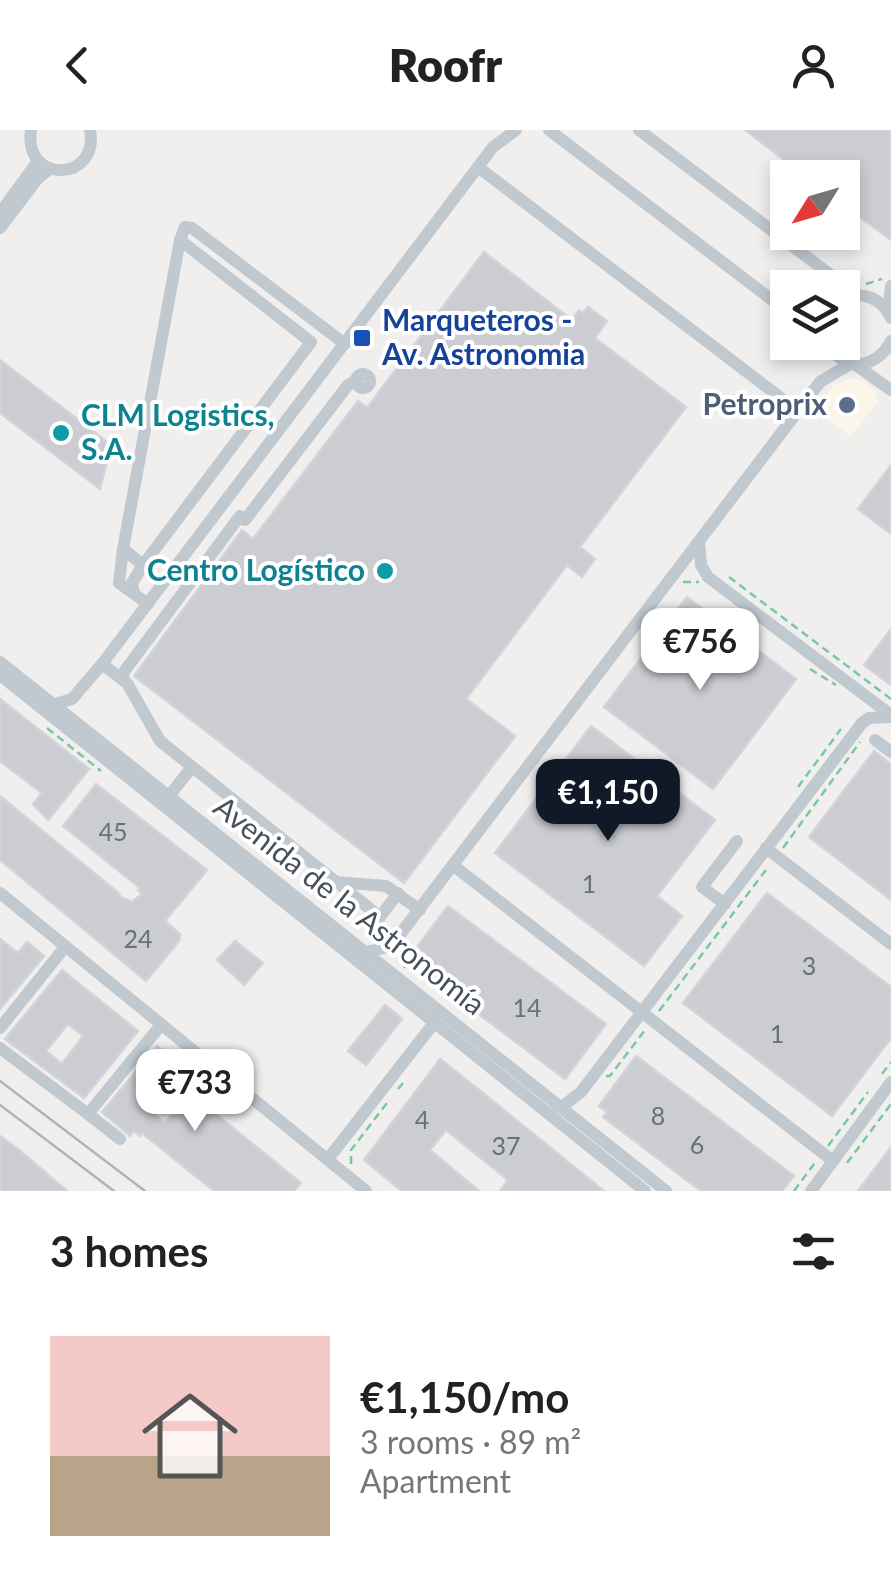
<!DOCTYPE html>
<html lang="en">
<head>
<meta charset="utf-8">
<style>
  body { margin:0; font-family:Lato,sans-serif; background:#f2f2f2; color:#222; height:100vh; display:flex; flex-direction:column; font-size:38px; white-space:nowrap }
  * { box-sizing:border-box; margin:0 }
  p { font-size:32px; color:#767676 }
  .icon { flex:none; width:55px; height:55px; fill:none; stroke:currentColor; stroke-width:2; stroke-linecap:round; stroke-linejoin:round }
  .map { position:relative; height:1061px; overflow:hidden }
  .drawer { display:flex; flex-direction:column; background:#fff; flex:1 }
  .drawer>* { flex:none }
  .needle { width:65px; rotate:233deg }
  .buttons { position:absolute; left:770px; top:30px; display:grid; gap:20px }
  .buttons a { display:grid; place-items:center; width:90px; height:90px; border-radius:0px; background:#fff; box-shadow:0 5px 15px #0003; font-size:50px }
  .price { position:absolute; translate:-50% -85px; padding:0 22px; border-radius:20px; background:#fff; color:#222; font-size:32px; line-height:65px; filter:drop-shadow(0 2px 5px #0008) }
  .price::after { content:''; position:absolute; left:50%; top:60px; width:30px; height:22px; margin-left:-15px; background:inherit; clip-path:polygon(0 0,100% 0,50% 100%) }
  .price.current { background:#111827; color:#fff }
  ul { padding:0; list-style:none }
  li { display:flex; align-items:center; gap:30px; height:250px; padding:0 50px }
  li span { display:grid; place-items:center; flex:none; width:280px; height:200px; border-radius:0px; color:#555 }
  li>.icon { margin-inline-start:auto }
  span .icon { width:120px; height:120px; fill:#fffc; stroke-width:1 }
  li b { font-size:42px }
  h2 { display:flex; justify-content:space-between; align-items:center; height:120px; padding:0 50px; font-size:42px }
  header { display:flex; justify-content:space-between; align-items:center; height:130px; padding:0 50px; background:#fff; font-size:45px; font-weight:800 }
  .map>svg:first-child { display:block }
  .commercial { fill:#fbf6e9 }
  .building { fill:#cccdd3; stroke:#d3d4da; stroke-width:2.5; fill-rule:evenodd }
  .lines { fill:none; stroke-linecap:round; stroke-linejoin:round }
  .path { stroke:#79c8a5; stroke-width:2.5; stroke-dasharray:8 5; stroke-linecap:butt }
  .minor { stroke:#c0c8d0; stroke-width:12 }
  .rail { stroke:#b1b3b8; stroke-width:2.5 }
  .transit-dot { fill:#1a4fb4; stroke:#fff; stroke-width:4 }
  .service-dot { fill:#5c6f8a; stroke:#fff; stroke-width:4 }
  .culture-dot { fill:#0f9aa8; stroke:#fff; stroke-width:4 }
  .labels { text-anchor:middle; stroke-width:8; stroke-linejoin:round; paint-order:stroke }
  .number-label { font-size:25px; fill:#697079 }
  .transit-label { font-size:30px; font-weight:bold; fill:#164399; stroke:#fff; text-anchor:start }
  .service-label { font-size:30px; font-weight:bold; fill:#4e5e75; stroke:#fff; text-anchor:end }
  .culture-label { font-size:30px; font-weight:bold; fill:#0d838f; stroke:#fff; text-anchor:start }
  .street-label { font-size:30px; fill:#48515b; stroke:#fff }
</style>
</head>
<body>
<header><svg class="icon" aria-label="back" viewBox="0 0 24 24"><path d="M15 5l-7 7 7 7"/></svg>Roofr<svg class="icon" aria-label="person" viewBox="0 0 24 24"><circle cx="12" cy="8" r="4"/><path d="M4 21q1-7 8-7t8 7"/></svg></header>
<div class="map">
<svg width="891" height="1061" viewBox="0 0 891 1061">
  <rect width="100%" height="100%" fill="#f1efee"/>
  <path class="commercial" d="M851,248l11,2 16,12 -3,5 4,3 -28,37 -36,-28 19,-24z"/>
  <g class="building">
    <path d="M745,0h146v110l-49,-36v-26h-34z"/>
    <path d="M484,122l88,68 7,-10 4,3 5,-6 19,14 -12,17 91,69 -106,140 15,12 -13,18 -15,-12 -101,134 49,37 -111,147 -270,-207 108,-146 11,9 105,-138 9,7z"/>
    <path d="M0,230l111,85 -11,44 -100,-76z"/>
    <path d="M891,335v69l-33,-25z"/>
    <path d="M687,467l109,82 -83,110 -109,-82z"/>
    <path d="M891,499v56l-27,-20z"/>
    <path d="M0,569l89,70 -41,51 -15,-16 9,-11 -42,-32z"/>
    <path d="M591,596l124,94 -58,76 25,20 -38,50 -149,-113z"/>
    <path d="M874,621l17,13v136l-82,-63z"/>
    <path d="M96,654l111,86 -42,51 15,13 -1,7 -33,40 -146,-121v-64l120,98 -2,2 14,6 10,-8 -4,-4 2,-2 -77,-62z"/>
    <path d="M767,763l124,94v51l-59,78 -149,-113z"/>
    <path d="M448,776l158,118 -41,55 -150,-113 10,-13 -8,-6z"/>
    <path d="M0,809l18,14 9,-11 17,14 -44,53z"/>
    <path d="M235,811l28,22 -19,22 -27,-25z"/>
    <path d="M62,840l76,61 -54,67 -79,-59zM68,894l15,12 -21,28 -16,-13z"/>
    <path d="M385,875l17,14 -36,46 -18,-14z"/>
    <path d="M157,916l24,20 -24,30 3,2 -10,13 15,12 25,-30 111,90 -7,8h-80l-72,-58 -2,3 -6,-5 -4,5 -28,-24z"/>
    <path d="M636,926l158,120 -12,15h-81l-98,-74 4,-5 -8,-6z"/>
    <path d="M440,929l43,34 121,98h-104l8,-11 -62,-50 -16,20 49,41h-77l-38,-31z"/>
    <path d="M0,1006l18,13 49,42h-67z"/>
    <path d="M891,1017v44h-33z"/>
  </g>
  <g class="lines">
    <g class="path">
      <path d="M866,154l16,-5"/>
      <path d="M729,447l162,122"/>
      <path d="M683,452h16"/>
      <path d="M810,539l26,16"/>
      <path d="M47,598l54,43"/>
      <path d="M798,657l43,-58"/>
      <path d="M783,718l77,-106"/>
      <path d="M405,838l-2,-13 6,-12"/>
      <path d="M659,881l110,-145"/>
      <path d="M882,944l9,-12"/>
      <path d="M606,946h4l35,-46"/>
      <path d="M398,959l5,-6"/>
      <path d="M828,1016l40,-54"/>
      <path d="M847,1033l44,-59"/>
      <path d="M351,1034v-14l36,-47"/>
      <path d="M794,1061l23,-31"/>
    </g>
    <g class="minor">
      <path d="M31,0c-8,55 69,52 59,0"/>
      <path d="M549,0l239,182"/>
      <path d="M639,0l217,164"/>
      <path d="M478,37l320,244"/>
      <path d="M0,83l38,-52"/>
      <path d="M0,98l38,-50 12,-9"/>
      <path d="M180,110l131,102 -168,223 -20,-16 57,-309 5,-13 7,1 153,116"/>
      <path d="M842,168c21,-7 40,0 49,20"/>
      <path d="M888,181l3,-25"/>
      <path d="M826,212c15,29 50,29 65,-1"/>
      <path d="M856,235l35,25"/>
      <circle cx="363" cy="251" r="7"/>
      <path d="M699,412l2,23 7,12 183,138"/>
      <path d="M123,419l-4,34 29,21"/>
      <path d="M134,463l-2,-10 11,-18"/>
      <path d="M0,532l666,529"/>
      <path d="M102,534l25,19 33,58 176,141 50,4 34,24"/>
      <path d="M0,545l645,516"/>
      <path d="M124,550l-1,-7 117,-157 5,4 103,-135 9,-5"/>
      <path d="M49,576l23,-7 30,-35 391,-517 23,-17"/>
      <path d="M875,610l16,12"/>
      <path d="M169,666l23,-29"/>
      <path d="M766,718l125,96"/>
      <path d="M454,736l379,295"/>
      <path d="M338,753l42,34 18,-24"/>
      <path d="M0,763l366,298"/>
      <path d="M725,774l-23,-17 35,-46"/>
      <path d="M366,822l22,-5 7,-6 425,-559 30,-18"/>
      <path d="M0,898l65,-81"/>
      <path d="M0,918l88,66 73,-89"/>
      <path d="M557,976h6l18,-14 281,-369 7,-5 22,-1"/>
      <path d="M88,984l32,25"/>
      <path d="M328,1029l106,-136v-5"/>
      <path d="M811,1061l80,-109"/>
    </g>
    <g class="rail">
      <path d="M0,951l145,110"/>
      <path d="M0,975l114,86"/>
    </g>
  </g>
  <rect class="transit-dot" x="352" y="198" width="20" height="20" rx="5"/>
  <circle class="service-dot" cx="847" cy="275" r="10"/>
  <g class="culture-dot">
    <circle cx="61" cy="303" r="10"/>
    <circle cx="385" cy="441" r="10"/>
  </g>
  <g class="labels">
    <g class="number-label">
      <text x="113" y="711">45</text>
      <text x="589" y="763">1</text>
      <text x="138" y="818">24</text>
      <text x="809" y="845">3</text>
      <text x="527" y="887">14</text>
      <text x="777" y="913">1</text>
      <text x="658" y="995">8</text>
      <text x="422" y="999">4</text>
      <text x="697" y="1024">6</text>
      <text x="506" y="1025">37</text>
    </g>
    <g class="transit-label">
      <text x="382" y="201">Marqueteros -<tspan x="382" dy="34">Av. Astronomia</tspan></text>
    </g>
    <g class="service-label">
      <text x="827" y="285">Petroprix</text>
    </g>
    <g class="culture-label">
      <text x="81" y="296">CLM Logistics,<tspan x="81" dy="34">S.A.</tspan></text>
      <text x="365" y="451" text-anchor="end">Centro Logístico</text>
    </g>
    <g class="street-label">
      <text transform="translate(349 776) rotate(38)" y="10">Avenida de la Astronomía</text>
    </g>
  </g>
</svg>
<div class="buttons">
<a><svg class="needle" viewBox="-14 -14 28 28"><path d="M0-13l5 13h-10z" fill="#e53935"/><path d="M0 13l5-13h-10z" fill="#767676"/></svg></a>
<a><svg class="icon" aria-label="layers" viewBox="0 0 24 24"><path d="M12 4l9 5-9 5-9-5zM3 14l9 5 9-5"/></svg></a>
</div>
<b class="price" style="left:700px;top:563px">€756</b>
<b class="price current" style="left:608px;top:714px">€1,150</b>
<b class="price" style="left:195px;top:1004px">€733</b>
</div>
<section class="drawer">
<h2>3 homes<svg class="icon" aria-label="filters" viewBox="0 0 24 24"><path d="M4 7h16M4 17h16"/><circle cx="9" cy="7" r="2"/><circle cx="15" cy="17" r="2"/></svg></h2>
<ul>
<li><span style="background:linear-gradient(#f6c9c9 60%,#b9a48a 0)"><svg class="icon" aria-label="home" viewBox="0 0 24 24"><path d="M3 11l9-7 9 7M6 9v11h12V9"/></svg></span><div><b>€1,150/mo</b><p>3 rooms · 89 m²</p><p>Apartment</p></div></li>
</ul>
</section>
</body>
</html>
